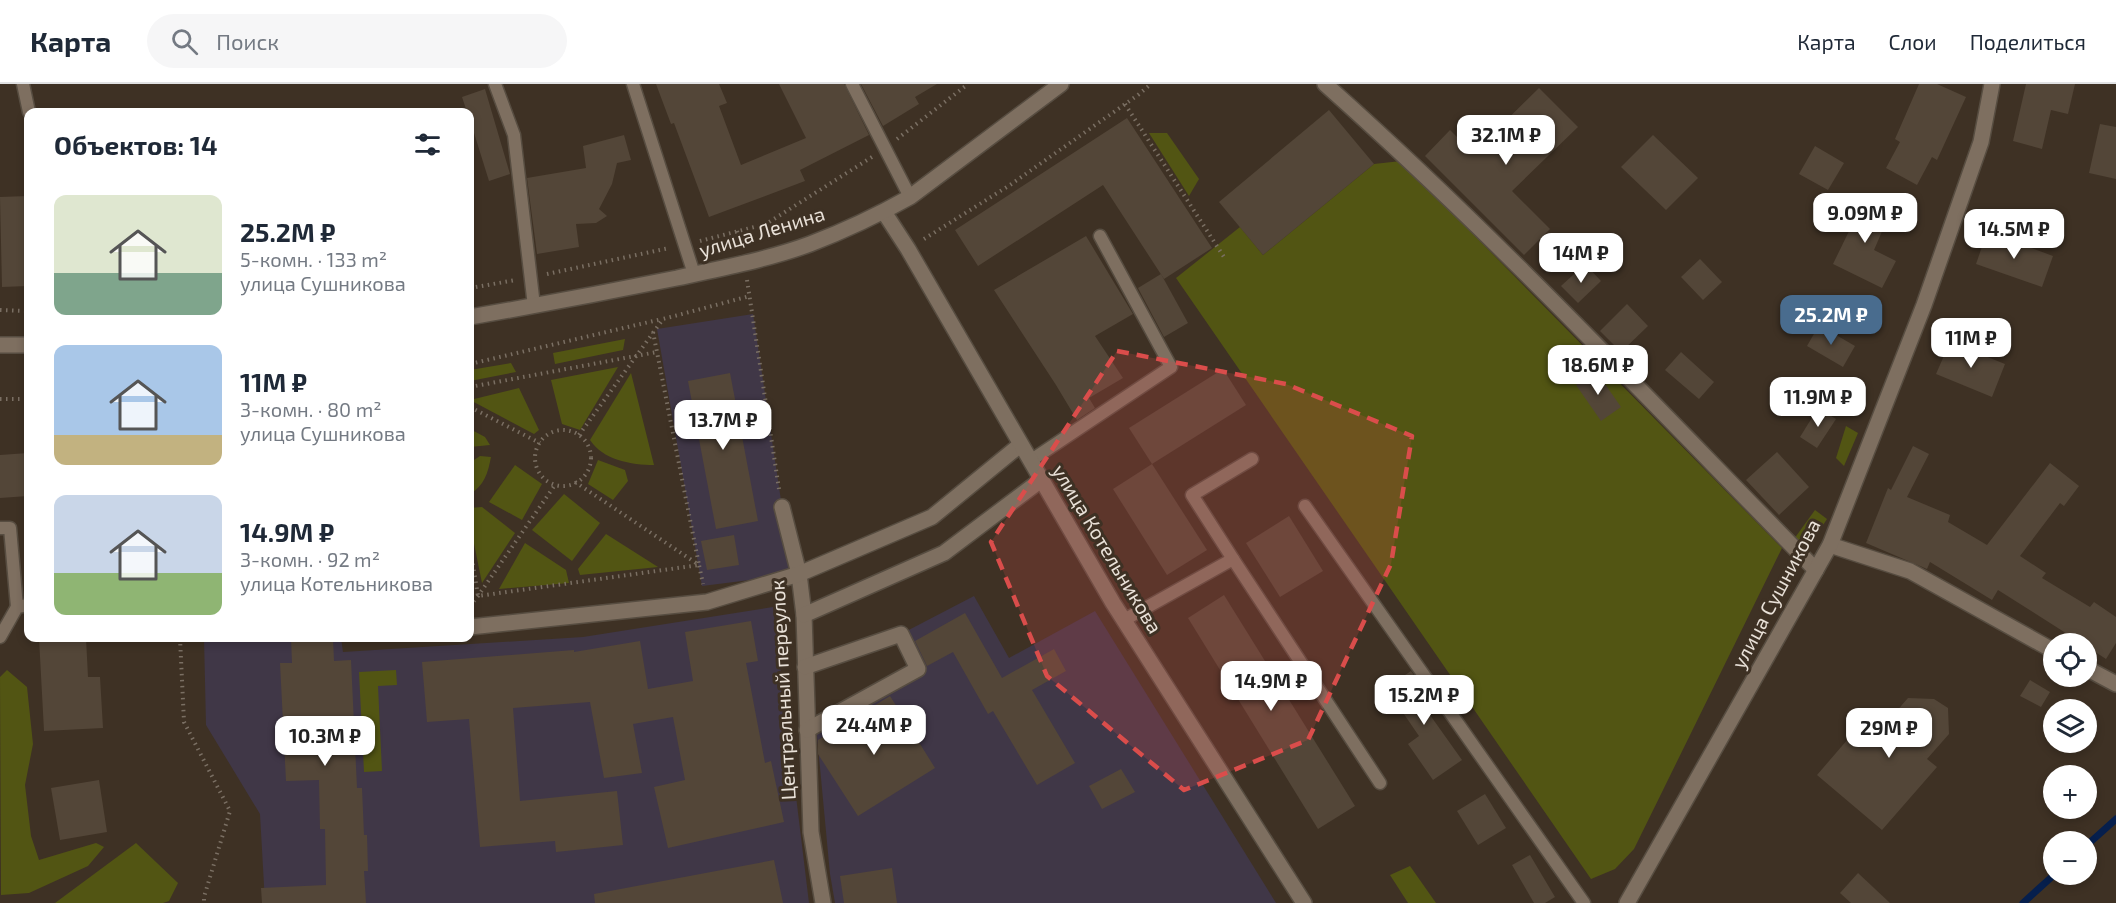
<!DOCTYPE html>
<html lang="ru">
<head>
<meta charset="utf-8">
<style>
  body { margin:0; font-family:"Exo 2",sans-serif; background:#f6f6f7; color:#1f2937; height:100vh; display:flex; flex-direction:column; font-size:22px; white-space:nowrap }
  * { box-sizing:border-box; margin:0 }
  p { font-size:20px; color:#747a83 }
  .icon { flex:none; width:33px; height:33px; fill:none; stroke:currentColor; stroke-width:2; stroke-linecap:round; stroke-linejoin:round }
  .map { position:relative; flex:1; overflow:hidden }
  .panel { position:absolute; left:24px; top:24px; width:450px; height:534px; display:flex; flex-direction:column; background:#fff; border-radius:12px; box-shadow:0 3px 9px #0003 }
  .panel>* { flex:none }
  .tools { position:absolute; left:2043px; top:549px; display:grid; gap:12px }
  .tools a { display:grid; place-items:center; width:54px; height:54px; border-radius:50%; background:#fff; box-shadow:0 3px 9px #0003; font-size:30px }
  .price { position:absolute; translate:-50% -51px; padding:0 14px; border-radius:12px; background:#fff; color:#222; font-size:20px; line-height:39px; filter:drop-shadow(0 2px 3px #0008) }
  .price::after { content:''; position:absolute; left:50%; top:36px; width:18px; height:14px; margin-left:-9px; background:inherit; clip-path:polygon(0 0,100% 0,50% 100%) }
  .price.selected { background:#496c8e; color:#fff }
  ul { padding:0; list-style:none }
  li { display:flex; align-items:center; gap:18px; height:150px; padding:0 30px }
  li span { display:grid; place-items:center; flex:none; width:168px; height:120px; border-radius:12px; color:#555 }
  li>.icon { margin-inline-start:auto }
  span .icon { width:72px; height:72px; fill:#fffc; stroke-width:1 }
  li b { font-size:26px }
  h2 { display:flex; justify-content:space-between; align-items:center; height:72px; padding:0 30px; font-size:26px }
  header { display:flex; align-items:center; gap:36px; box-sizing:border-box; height:84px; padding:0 30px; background:#fff; border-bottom:2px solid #e0e1e3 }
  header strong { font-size:28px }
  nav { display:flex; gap:33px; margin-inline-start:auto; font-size:21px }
  .search { width:420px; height:54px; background:#f6f6f7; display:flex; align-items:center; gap:15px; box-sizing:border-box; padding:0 21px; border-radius:33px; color:#747a83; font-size:22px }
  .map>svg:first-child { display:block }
  .commercial { fill:#403747 }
  .green { fill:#525513 }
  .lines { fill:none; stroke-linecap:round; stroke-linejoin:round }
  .stream { stroke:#061f4d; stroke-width:7 }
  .building { fill:#534638 }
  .service-casing { stroke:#574d41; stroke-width:15 }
  .minor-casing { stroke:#574d41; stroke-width:18 }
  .tertiary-casing { stroke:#574d41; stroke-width:18 }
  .secondary-casing { stroke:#574d41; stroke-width:18 }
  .path { stroke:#7a6f63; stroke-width:4; stroke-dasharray:1.5 4.5; stroke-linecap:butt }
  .service { stroke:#7e6f60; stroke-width:12 }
  .minor { stroke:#7e6f60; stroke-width:15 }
  .tertiary { stroke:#7e6f60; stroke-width:15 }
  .secondary { stroke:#7e6f60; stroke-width:15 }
  .marked { fill:#da4d4b; fill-opacity:0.2; stroke:#da4d4b; stroke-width:4.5; stroke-dasharray:12 8; stroke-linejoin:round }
  .labels { text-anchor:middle; stroke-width:6; stroke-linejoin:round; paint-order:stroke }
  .street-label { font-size:20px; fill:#e9e1d8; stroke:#3e3124 }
</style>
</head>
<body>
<header>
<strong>Карта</strong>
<div class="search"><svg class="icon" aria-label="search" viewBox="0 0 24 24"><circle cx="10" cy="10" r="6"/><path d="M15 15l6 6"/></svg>Поиск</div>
<nav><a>Карта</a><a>Слои</a><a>Поделиться</a></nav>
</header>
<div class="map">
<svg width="2116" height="819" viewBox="0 0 2116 819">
  <rect width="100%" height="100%" fill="#3e3124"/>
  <g class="commercial">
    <path d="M753,230l29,193 17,67 -97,12 -45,-257z"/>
    <path d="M974,512l35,62 86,-47 181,292h-441l-5,-29 -14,-149 101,-56 -16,-35z"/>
    <path d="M773,523l36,296h-544l-5,-89 -54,-89 -2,-87h137l2,14 240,-15z"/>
  </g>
  <g class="green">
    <path d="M1149,49h18l32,46 -10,17z"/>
    <path d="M1401,77l381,387 -148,301 -19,20 -24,10 -415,-601 64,-51 23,28 111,-91z"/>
    <path d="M625,255l-2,11 -68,14 -2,-11z"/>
    <path d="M511,279l5,9 -46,9v-11z"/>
    <path d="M618,283l-38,63 -18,-6 -11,-44z"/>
    <path d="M631,289l23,92c-23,0 -51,-5 -64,-25z"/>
    <path d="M519,304l20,42 -5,4 -64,-34z"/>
    <path d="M1846,342l12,7 -14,33 -8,-8z"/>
    <path d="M470,345l15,8 5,8 -20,2z"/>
    <path d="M470,365l4,11 6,-4 11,1c-3,16 -7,29 -21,37z"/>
    <path d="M598,376l27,10 3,11 -15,19 -25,-16z"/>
    <path d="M515,381l27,19 -20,36 -33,-18z"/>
    <path d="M564,410l36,29 -28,38 -40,-31z"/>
    <path d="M482,423l33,26 -33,50 -12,-59v-16z"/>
    <path d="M1815,426l12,9 -19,29 -14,-9z"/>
    <path d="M606,450l52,33 -78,8 -2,-6z"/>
    <path d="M525,459l41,27 3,13 -70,6z"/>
    <path d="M7,586l20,17 6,57 -8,41 6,51 8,24 57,-17 8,4 -16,19 -59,27 -28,2 -1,-218z"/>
    <path d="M396,586l1,15 -19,1 4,85 -18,1 -5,-100z"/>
    <path d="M136,759l42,40 -9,18 -6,2h-108z"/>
    <path d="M1410,782l26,37h-28l-18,-28z"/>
  </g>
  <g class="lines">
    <g class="stream">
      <path d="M2086,762l30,-27"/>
      <path d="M2023,819l32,-29"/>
    </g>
  </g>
  <g class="building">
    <path d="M656,0h63l8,19 -8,3 22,59 65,-27 -27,-54h65l25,51 -69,35 5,11 -96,36 -35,-94 -3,1z"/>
    <path d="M861,0h76l-22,13 4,7 -36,22z"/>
    <path d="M1919,0h18l29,13 -29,63 -5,-3 -15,28 -31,-17 14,-26 -5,-3z"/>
    <path d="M2026,0h49l-7,30 -17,-4 -9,39 -29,-8z"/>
    <path d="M1539,4l39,39 -66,64 38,38 -26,26 -99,-99 25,-26 23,23z"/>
    <path d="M485,5l25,85 -21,7 -19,-61v-8h-3l-5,-15z"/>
    <path d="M1329,26l45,54 -111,91 -44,-53z"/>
    <path d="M1127,34l85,130 -48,31 -61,-94 -125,81 -23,-36z"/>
    <path d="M2100,40l16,3v52l-27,-6z"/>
    <path d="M624,51l7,25 -14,3 -5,21 -13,25 8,7 -11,7 -20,1 3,23 -42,7 -10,-76 59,-10 -3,-22z"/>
    <path d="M1653,51l45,43 -32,32 -45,-43z"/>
    <path d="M1815,62l29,17 -16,27 -29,-16z"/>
    <path d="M28,112v90l-26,1 -2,-90z"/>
    <path d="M1854,114l36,15 -16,37 22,11 -14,27 -49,-24 19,-39 -9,-4z"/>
    <path d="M1987,148l66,24 -11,31 -66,-23z"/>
    <path d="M1086,152l47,78 -38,22 28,42 -34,20 6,10 -18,12 -21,-35 -62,-95z"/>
    <path d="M1700,175l22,23 -19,18 -22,-23z"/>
    <path d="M1585,180l16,17 -23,22 -17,-17z"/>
    <path d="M1161,190l27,49 -24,14 -26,-49z"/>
    <path d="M1627,220l21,22 -27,26 -21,-21z"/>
    <path d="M1819,241l36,21 -12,21 -36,-21z"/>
    <path d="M1950,258l55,22 -13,33 -56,-23z"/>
    <path d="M1681,268l33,30 -15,17 -34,-29z"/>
    <path d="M1223,285l23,36 -94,59 -23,-36z"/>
    <path d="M1596,287l25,36 -20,14 -25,-36z"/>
    <path d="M730,289l28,148 -42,8 -28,-148z"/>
    <path d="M1818,324l18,11 -19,29 -17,-11z"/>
    <path d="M1913,362l16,8 -22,43 43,18 -2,7 39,23 63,-82 29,23 -15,20 -4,-3 -40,53 26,17 -4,5 48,29 4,-5 22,15v26l-10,16 -20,-13v-2h-3l-85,-54 -6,10 -62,-38 -3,7 -61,-26 22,-55 3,2z"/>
    <path d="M1777,368l32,35 -30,28 -33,-35z"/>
    <path d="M28,369v43l-28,2v-43z"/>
    <path d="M1152,380l55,86 -40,25 -54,-86z"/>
    <path d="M1289,432l34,55 -43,26 -34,-54z"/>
    <path d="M734,451l5,30 -32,5 -6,-29z"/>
    <path d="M1224,511l131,211 -37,23 -130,-211z"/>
    <path d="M965,529l37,65 52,-29 12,22 -34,19 43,73 -38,22 -44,-74 -5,3 -35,-62 -26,14 -12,-25z"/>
    <path d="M751,537l7,40 -12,2 19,100 6,-2 13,61 -116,26 -14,-61 31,-7 -12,-63 -40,7 9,49 -38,5 -14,-76 -77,6 7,93 97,-10 6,54 -67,7 -1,-11 -75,6 -11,-128 -42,3 -5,-60 152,-12v2l66,-11 8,48 45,-8 -8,-49z"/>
    <path d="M39,554h47l2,39h12l3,51 -59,3z"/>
    <path d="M291,554h42l1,23 17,-1 6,128h5l2,47h3l1,36h-4l2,32h-104l-1,-15 65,-3 -1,-56h-5l-1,-49 -33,1 -6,-118h12z"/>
    <path d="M1411,587l27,38 -8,6 32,45 -29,20 -25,-36 11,-8 -33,-48z"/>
    <path d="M2030,596l20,12 -9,15 -21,-11z"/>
    <path d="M890,612l45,72 -77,48 -40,-62v-14z"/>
    <path d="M1908,614l26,1 14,9 1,26 -22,25 10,8 -55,63 -65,-55 50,-58 14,12z"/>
    <path d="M1121,685l14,23 -33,17 -13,-23z"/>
    <path d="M99,696l8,52 -47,8 -9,-52z"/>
    <path d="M1485,710l21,34 -28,17 -21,-34z"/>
    <path d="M1530,771l25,42 -10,6h-11l-22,-38z"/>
    <path d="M774,776l9,43h-188l-1,-9z"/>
    <path d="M892,784l5,35h-53l-4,-27z"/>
    <path d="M1858,789l32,30h-39l-11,-10z"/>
  </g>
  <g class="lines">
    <g class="service-casing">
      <g id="service">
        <path d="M23,0l6,28"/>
        <path d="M495,0l19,51 20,171"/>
        <path d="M633,0l61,190"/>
        <path d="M852,0l58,113"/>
        <path d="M1030,377l141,-94 -71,-131"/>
        <path d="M1305,422l279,397"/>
        <path d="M0,444h10l7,79"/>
        <path d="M1233,475l-41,-64 60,-36"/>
        <path d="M1124,536l109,-61 147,224"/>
        <path d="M0,553l17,-30 11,-2"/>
      </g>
    </g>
    <g class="minor-casing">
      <g id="minor">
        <path d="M1325,0c172,153 330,322 491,486"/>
        <path d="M782,423l17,67 5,41 7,217 12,71"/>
        <path d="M1830,461l80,26 144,80"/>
        <path d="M804,531l140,-62 97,-73"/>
        <path d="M470,543l237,-25 92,-28 133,-57 88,-72"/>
        <path d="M805,583l96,-33 17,35 -111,61"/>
        <path d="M2086,584l30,16"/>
        <path d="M1627,819l203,-358 94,-240 57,-163 11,-58"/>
      </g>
    </g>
    <g class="tertiary-casing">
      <path id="tertiary" d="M884,128l24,37 205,354 191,300"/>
    </g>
    <g class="secondary-casing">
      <g id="secondary">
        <path d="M470,233c69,-12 138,-25 207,-39 44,-10 90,-18 133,-34 34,-13 68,-29 100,-47l151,-113"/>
        <path d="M0,261h28"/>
      </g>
    </g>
    <g class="path">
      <path d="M1125,20l99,153"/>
      <path d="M897,55l71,-55"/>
      <path d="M737,147l4,15"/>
      <path d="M924,155l86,-54 128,-90 13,-11"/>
      <path d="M700,157l66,-17 106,-67"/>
      <path d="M547,190l122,-26"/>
      <path d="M747,196l32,209"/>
      <path d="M470,204l46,-8"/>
      <path d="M0,226l28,1"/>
      <path d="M470,280l192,-45"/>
      <path d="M470,303l187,-35"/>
      <path d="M0,315h28"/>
      <path d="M470,323l70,36"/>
      <circle cx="563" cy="374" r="28"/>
      <path d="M579,351l84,-116 87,-23"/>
      <path d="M575,398l124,83 4,19"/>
      <path d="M470,462l8,50 221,-31 -46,-233"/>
      <path d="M470,522l8,-10 77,-111"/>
      <path d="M180,554l4,84 46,89 -26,86v6"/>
    </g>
    <use href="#service" class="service"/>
    <use href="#minor" class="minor"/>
    <use href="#tertiary" class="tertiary"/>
    <use href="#secondary" class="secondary"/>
  </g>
  <path class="marked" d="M1117,267l169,33 126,52 -21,128 -83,176 -124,50 -137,-114 -56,-134z"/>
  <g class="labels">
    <g class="street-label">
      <text transform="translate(762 148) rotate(-17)" y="7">улица Ленина</text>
      <text transform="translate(1107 465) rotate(59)" y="7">улица Котельникова</text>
      <text transform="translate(1776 510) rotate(-62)" y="7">улица Сушникова</text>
      <text transform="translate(783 606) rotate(-93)" y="7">Центральный переулок</text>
    </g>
  </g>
</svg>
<div class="tools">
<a><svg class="icon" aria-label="locate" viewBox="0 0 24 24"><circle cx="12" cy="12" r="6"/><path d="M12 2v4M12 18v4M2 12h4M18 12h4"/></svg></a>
<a><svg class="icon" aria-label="layers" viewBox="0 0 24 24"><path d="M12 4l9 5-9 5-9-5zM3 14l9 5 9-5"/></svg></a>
<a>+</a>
<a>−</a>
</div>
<b class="price" style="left:1506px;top:82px">32.1M ₽</b>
<b class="price" style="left:1865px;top:160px">9.09M ₽</b>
<b class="price" style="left:2014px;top:176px">14.5M ₽</b>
<b class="price" style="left:1581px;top:200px">14M ₽</b>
<b class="price selected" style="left:1831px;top:262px">25.2M ₽</b>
<b class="price" style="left:1971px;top:285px">11M ₽</b>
<b class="price" style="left:1598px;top:312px">18.6M ₽</b>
<b class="price" style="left:1818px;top:344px">11.9M ₽</b>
<b class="price" style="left:723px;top:367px">13.7M ₽</b>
<b class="price" style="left:1271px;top:628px">14.9M ₽</b>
<b class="price" style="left:1424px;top:642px">15.2M ₽</b>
<b class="price" style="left:874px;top:672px">24.4M ₽</b>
<b class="price" style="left:1889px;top:675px">29M ₽</b>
<b class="price" style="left:325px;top:683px">10.3M ₽</b>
<section class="panel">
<h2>Объектов: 14<svg class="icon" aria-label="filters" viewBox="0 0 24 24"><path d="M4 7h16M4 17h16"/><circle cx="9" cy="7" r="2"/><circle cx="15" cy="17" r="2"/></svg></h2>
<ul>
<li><span style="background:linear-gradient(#dfe7d0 65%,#7fa58c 0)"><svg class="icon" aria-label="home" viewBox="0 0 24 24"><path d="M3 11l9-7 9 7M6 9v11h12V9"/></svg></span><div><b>25.2M ₽</b><p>5-комн. · 133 m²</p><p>улица Сушникова</p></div></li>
<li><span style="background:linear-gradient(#a9c7e8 75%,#c2b280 0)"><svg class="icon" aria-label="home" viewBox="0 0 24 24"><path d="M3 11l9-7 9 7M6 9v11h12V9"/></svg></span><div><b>11M ₽</b><p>3-комн. · 80 m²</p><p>улица Сушникова</p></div></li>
<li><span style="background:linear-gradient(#c9d6e8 65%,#8fb573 0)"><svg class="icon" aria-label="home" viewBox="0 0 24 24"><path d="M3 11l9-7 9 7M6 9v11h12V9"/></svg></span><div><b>14.9M ₽</b><p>3-комн. · 92 m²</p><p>улица Котельникова</p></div></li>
</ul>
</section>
</div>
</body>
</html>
